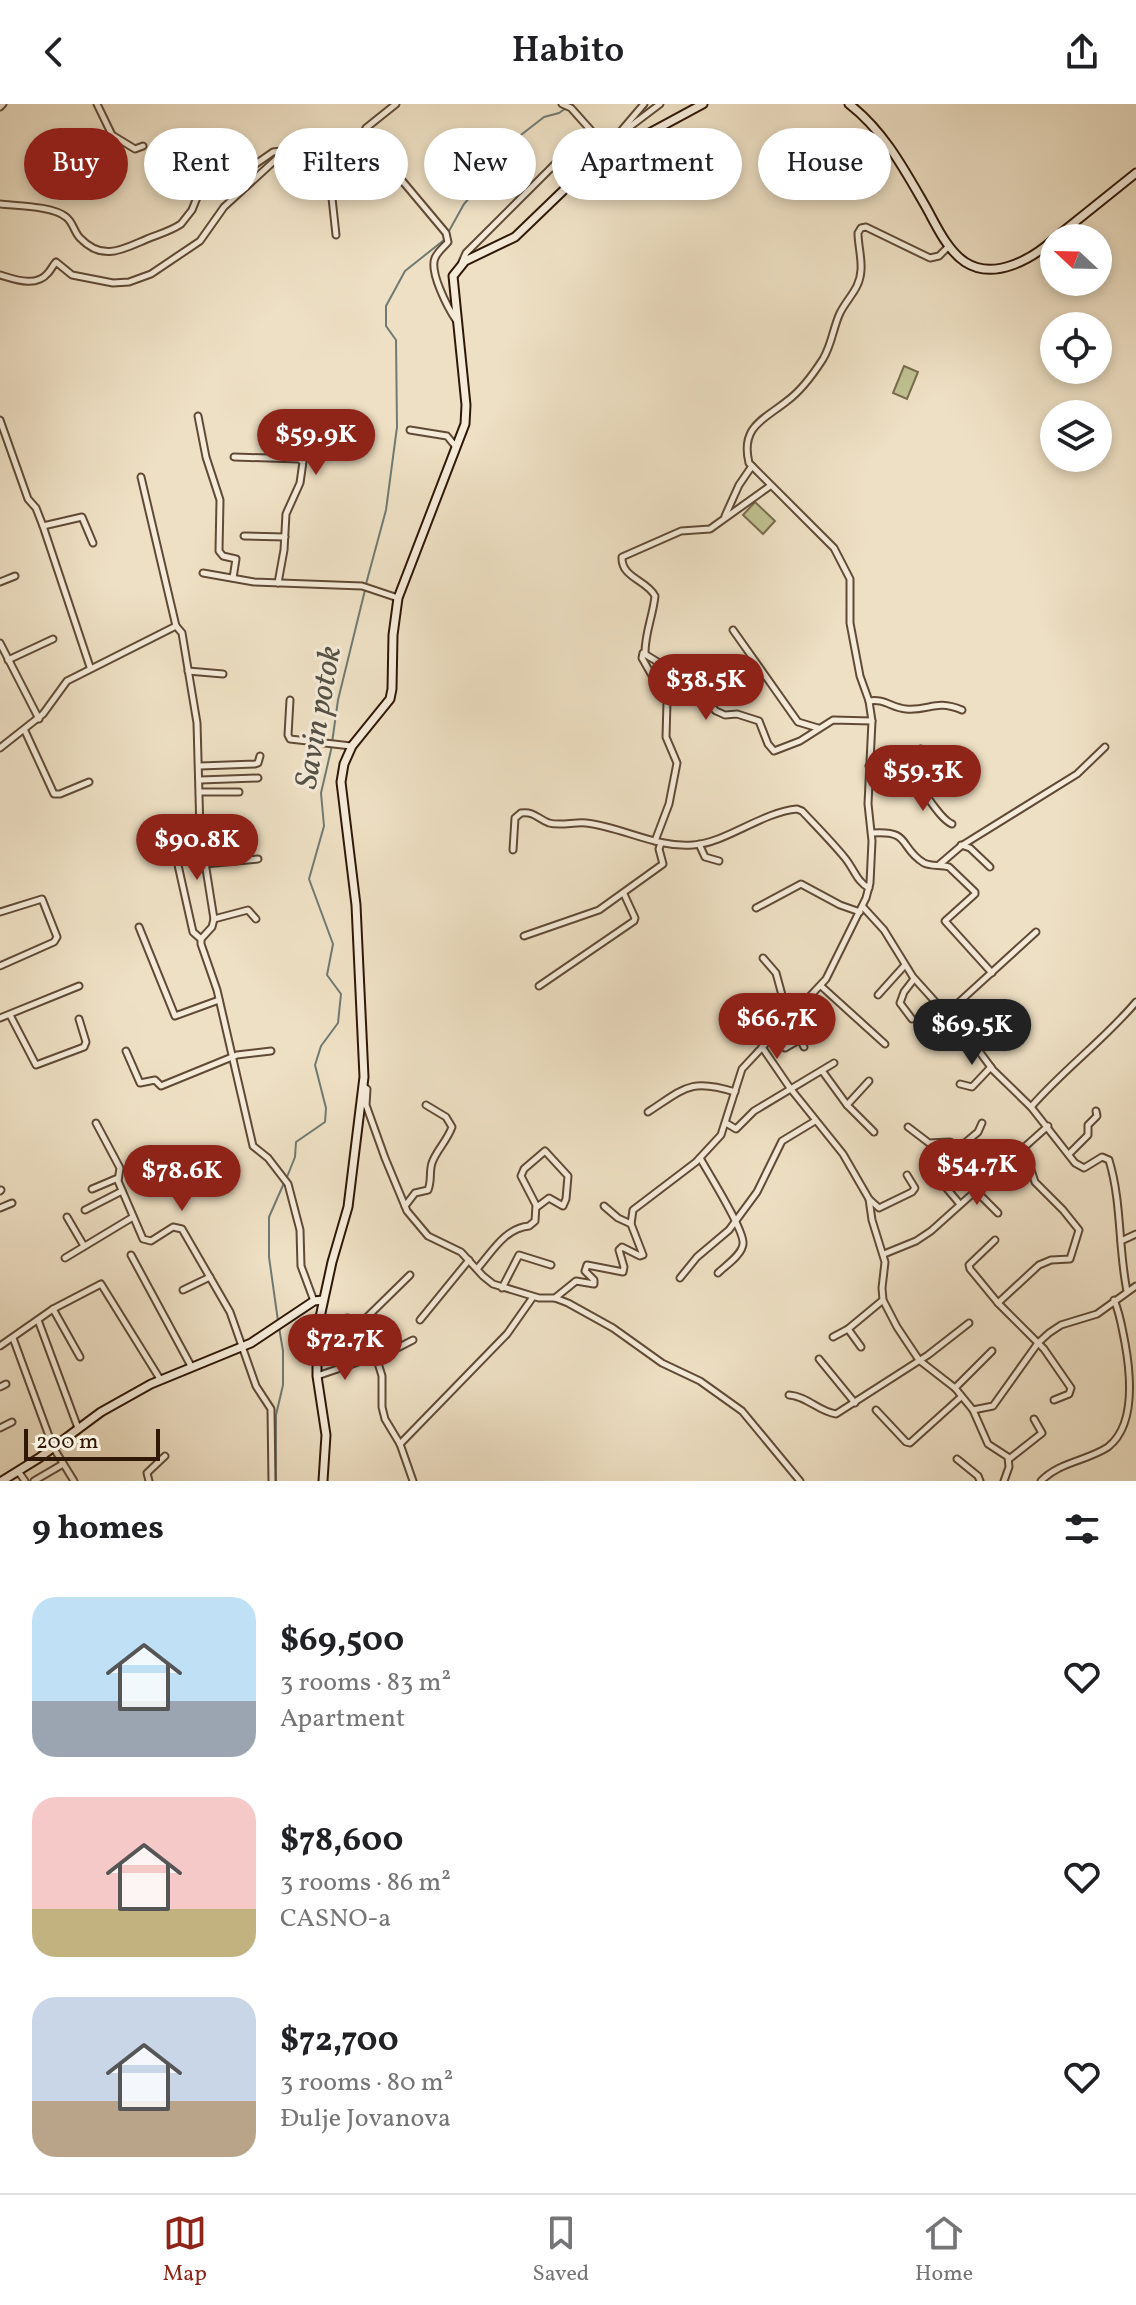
<!DOCTYPE html>
<html lang="en">
<head>
<meta charset="utf-8">
<style>
  body { margin:0; font-family:Vollkorn,serif; background:#f2f2f2; color:#202124; height:100vh; display:flex; flex-direction:column; font-size:30px; white-space:nowrap }
  * { box-sizing:border-box; margin:0 }
  p { font-size:26px; color:#757577 }
  .icon { flex:none; width:44px; height:44px; fill:none; stroke:currentColor; stroke-width:2; stroke-linecap:round; stroke-linejoin:round }
  .map { position:relative; height:1377px; overflow:hidden }
  .details { display:flex; flex-direction:column; background:#fff; flex:1 }
  .details>* { flex:none }
  .guide { position:absolute; left:24px; top:24px; width:1088px; height:72px; display:flex; gap:16px }
  .needle { width:52px; rotate:292deg }
  .buttons { position:absolute; left:1040px; top:120px; display:grid; gap:16px }
  .buttons a { display:grid; place-items:center; width:72px; height:72px; border-radius:50%; background:#fff; box-shadow:0 4px 12px #0003; font-size:40px }
  .scale { position:absolute; left:24px; bottom:20px; width:136px; box-sizing:border-box; padding-left:8px; border:4px solid #301807; border-top:0; font-size:22px; line-height:28px; white-space:nowrap; color:#301807; -webkit-text-stroke:6px #f4ebd9; paint-order:stroke }
  .price { position:absolute; translate:-50% -68px; padding:0 18px; border-radius:28px; background:#8f2418; color:#fff; font-size:26px; line-height:52px; filter:drop-shadow(0 2px 4px #0008) }
  .price::after { content:''; position:absolute; left:50%; top:48px; width:24px; height:18px; margin-left:-12px; background:inherit; clip-path:polygon(0 0,100% 0,50% 100%) }
  .price.active { background:#222; color:#fff }
  ul { padding:0; list-style:none }
  li { display:flex; align-items:center; gap:24px; height:200px; padding:0 32px }
  li span { display:grid; place-items:center; flex:none; width:224px; height:160px; border-radius:24px; color:#555 }
  li>.icon { margin-inline-start:auto }
  span .icon { width:96px; height:96px; fill:#fffc; stroke-width:1 }
  li b { font-size:34px }
  h2 { display:flex; justify-content:space-between; align-items:center; height:96px; padding:0 32px; font-size:34px }
  .chip { padding:0 28px; border-radius:36px; background:#fff; box-shadow:0 4px 12px #0003; font-size:28px; line-height:72px }
  .chip.active { background:#8f2418; color:#fff }
  header { display:flex; justify-content:space-between; align-items:center; height:104px; padding:0 32px; background:#fff; font-size:36px; font-weight:600 }
  .tabs { display:flex; justify-content:space-around; align-items:center; height:112px; border-top:2px solid #e0e0e0; background:#fff; font-size:22px; color:#757577 }
  .tabs a { display:grid; justify-items:center; gap:4px }
  .tabs .active { color:#8f2418 }
  .map>svg:first-child { display:block }
  .green { fill:#bfc090; stroke:#786c4c; stroke-width:2 }
  .lines { fill:none; stroke-linecap:round; stroke-linejoin:round }
  .stream { stroke:#707a72; stroke-width:2 }
  .street-casing { stroke:#604a36; stroke-width:9 }
  .secondary-casing { stroke:#301807; stroke-width:11 }
  .street { stroke:#f4ebd9; stroke-width:5 }
  .secondary { stroke:#f4ebd9; stroke-width:7 }
  .labels { text-anchor:middle; stroke-width:6; stroke-linejoin:round; paint-order:stroke }
  .water-label { font-size:32px; font-style:italic; fill:#555146; stroke:#f4ebd9 }
</style>
</head>
<body>
<header><svg class="icon" aria-label="back" viewBox="0 0 24 24"><path d="M15 5l-7 7 7 7"/></svg>Habito<svg class="icon" aria-label="share" viewBox="0 0 24 24"><path d="M12 15V3M7 8l5-5 5 5M5 13v7h14v-7"/></svg></header>
<div class="map">
<svg width="1136" height="1377" viewBox="0 0 1136 1377">
  <rect width="100%" height="100%" fill="#eee0c4"/>
  <filter id="stains"><feTurbulence type="fractalNoise" baseFrequency=".0025" numOctaves="4"/><feColorMatrix values="0 0 0 0 .2 0 0 0 0 .09 0 0 0 0 .02 0 0 0 .5 -.17"/></filter>
  <radialGradient id="worn" r=".72"><stop offset=".6" stop-color="#630" stop-opacity="0"/><stop offset="1" stop-color="#630" stop-opacity=".3"/></radialGradient>
  <g class="green">
    <path d="M904,262l14,6 -11,27 -14,-6z"/>
    <path d="M755,398l20,19 -12,13 -20,-19z"/>
  </g>
  <g class="lines">
    <g class="stream">
      <path d="M366,480l20,-74 11,-83 -1,-87 -10,-14v-20l19,-35 39,-31 20,-36 23,-26 12,-26 45,-35 15,-4 13,-9"/>
      <path d="M287,1073l8,-20 1,-15 29,-20 1,-14 -11,-43 6,-19 17,-23 3,-29 -14,-19 6,-31 -24,-65 15,-53 -3,-33 10,-43 7,-50 27,-110"/>
      <path d="M278,1217l-9,-64v-40l15,-34"/>
      <path d="M276,1377v-66l7,-30v-34l-4,-24"/>
    </g>
    <g class="street-casing">
      <g id="street">
        <path d="M97,0l15,31 23,14 8,-3"/>
        <path d="M562,0l9,4 25,28 -22,35 -4,13"/>
        <path d="M0,3l3,-3"/>
        <path d="M623,28l37,-28"/>
        <path d="M363,30l83,99 2,9c-4,5 -10,9 -13,16 -6,14 13,50 21,62"/>
        <path d="M335,38l-7,19 8,74"/>
        <path d="M576,76l8,-15 31,-27 29,-34"/>
        <path d="M0,100c17,2 53,2 66,13 7,5 8,15 14,21 23,24 43,11 67,1 12,-5 24,-8 34,-15l11,-14 8,-20 37,-13 36,-25 40,-5 50,-13 3,-6 30,-24"/>
        <path d="M462,158l4,-9 92,-92"/>
        <path d="M0,171c14,4 36,13 48,-2 3,-3 5,-8 8,-11l16,13 41,8 16,-1 22,-8 49,-33 24,-34 60,-55"/>
        <path d="M198,312l8,41 14,43 -1,51 4,5 13,3 -3,19"/>
        <path d="M0,316l28,79 8,9 7,18 47,141"/>
        <path d="M410,326l37,6 9,11"/>
        <path d="M234,353l65,2 4,3 -3,21 -14,31 -2,36 -6,33"/>
        <path d="M141,373l35,149"/>
        <path d="M725,412l14,-31 13,-19"/>
        <path d="M43,422l39,-9 11,26"/>
        <path d="M244,432l41,1"/>
        <path d="M203,469l51,9 108,4 36,12"/>
        <path d="M0,478l15,-6"/>
        <path d="M176,522l6,7 15,90 3,108 14,88 -2,8 -11,12v5l16,46 36,156 15,12 20,26 12,46 1,36 13,35"/>
        <path d="M733,526l65,92 20,6"/>
        <path d="M0,539l39,76"/>
        <path d="M645,549c0,-21 8,-37 10,-57 -8,-16 -34,-18 -33,-39l59,-26 29,-2 60,-43"/>
        <path d="M8,556l45,-21"/>
        <path d="M188,567l35,3"/>
        <path d="M290,596l-2,35 2,4 61,7"/>
        <path d="M869,597c15,-3 23,7 37,8 24,2 29,-10 56,1"/>
        <path d="M25,627l29,63h6l29,-12"/>
        <path d="M0,644l43,-34 24,-33 109,-55"/>
        <path d="M921,645l6,25"/>
        <path d="M200,662l55,-2 3,-1 2,-7"/>
        <path d="M869,662l41,9 25,1 22,13"/>
        <path d="M910,672c14,12 28,42 42,48"/>
        <path d="M200,676l58,-2"/>
        <path d="M200,688h39"/>
        <path d="M200,727l46,-3"/>
        <path d="M872,729c40,-3 26,14 52,30 8,4 17,1 25,4l26,25v2l-30,27 47,52"/>
        <path d="M655,737l14,-37 8,-41 -11,-26 1,-35 -25,-44 1,-5 41,25 32,33 9,4 12,-1 22,7 9,23 6,7 26,-10 33,-21 39,1"/>
        <path d="M170,738l8,23 15,67 8,7"/>
        <path d="M699,740l6,13 14,4"/>
        <path d="M961,741l9,3 20,19"/>
        <path d="M513,746l2,-32 6,-5c13,-2 17,6 28,10 11,3 25,-1 37,0 36,4 70,25 107,22 33,-2 69,-33 104,-36l5,2c15,16 30,31 43,47 9,11 12,24 24,30"/>
        <path d="M205,760l53,-5"/>
        <path d="M940,760l21,-18 116,-72 28,-27"/>
        <path d="M863,803l21,23 29,47 63,70 17,23 38,37 44,56 9,5 18,-11 7,3c13,43 9,87 18,131"/>
        <path d="M756,804l45,-24 39,21 20,7"/>
        <path d="M0,808l42,-13 15,38 -3,5 -54,24"/>
        <path d="M214,815l34,-9 8,9"/>
        <path d="M139,823l36,89 44,-16"/>
        <path d="M524,832l75,-26 64,-46 -4,-15 2,-6"/>
        <path d="M763,854l13,15 6,22 15,16"/>
        <path d="M539,882l95,-65 1,-3 -11,-24"/>
        <path d="M821,882l64,58"/>
        <path d="M878,891l27,-30"/>
        <path d="M809,895l16,17"/>
        <path d="M10,911l26,50 48,-18 2,-5 -7,-23"/>
        <path d="M948,912l9,-12 79,-72"/>
        <path d="M0,914l79,-32"/>
        <path d="M912,915l-12,-16 4,-11 10,-13"/>
        <path d="M773,932l12,12 12,-7h4l3,6"/>
        <path d="M762,943l28,41 53,66 26,45 3,21 13,42 -3,26 1,12 14,27 22,33 36,28 18,22 15,34 20,13 1,10 -5,14"/>
        <path d="M126,947l14,32 15,-3 6,6 76,-31 34,-4"/>
        <path d="M823,968l24,33 22,-24"/>
        <path d="M960,980l12,3 19,-20"/>
        <path d="M363,982l4,3 -1,16 19,53 22,53 21,25 33,16 22,24 10,8 46,14h16l13,5 45,25 49,35 38,18 42,30 58,70"/>
        <path d="M847,1001l27,27"/>
        <path d="M1031,1003c33,-38 73,-67 105,-105"/>
        <path d="M648,1008c37,-24 42,-34 87,-20"/>
        <path d="M96,1019l24,45 -2,13 25,58 8,2 22,-14 9,2 48,83 26,74 15,23 1,72"/>
        <path d="M726,1019l10,6 18,-18 80,-48"/>
        <path d="M908,1023l21,16 21,-1 6,3 5,7 2,9 19,23"/>
        <path d="M959,1044l19,-16 4,-9"/>
        <path d="M1069,1050l19,-19v-10l9,-9 -1,-5"/>
        <path d="M700,1054c9,16 45,73 43,86 -1,11 -18,22 -25,29"/>
        <path d="M938,1074l21,25"/>
        <path d="M92,1085l26,-11"/>
        <path d="M975,1086l23,23"/>
        <path d="M0,1087l1,-1"/>
        <path d="M869,1095l10,9 33,-16 3,-4 -8,-13"/>
        <path d="M405,1102l10,-13 13,-3c4,-10 1,-18 4,-27 4,-12 15,-22 20,-36l-6,-10 -20,-12"/>
        <path d="M604,1102l14,12 13,6"/>
        <path d="M0,1104l12,-5"/>
        <path d="M85,1106l37,-19"/>
        <path d="M67,1113l17,29"/>
        <path d="M995,1136l-26,25 1,4 28,34 46,46 27,39 -2,6 -15,6"/>
        <path d="M1121,1137l15,-7"/>
        <path d="M884,1150l32,-13 15,-10 117,-105"/>
        <path d="M131,1151l60,111"/>
        <path d="M65,1154l68,-41"/>
        <path d="M477,1165c15,-17 28,-41 52,-43l6,-5 1,-16 -15,-29 3,-7 21,-18 23,25 -2,23 -3,7 -14,-8 -12,9"/>
        <path d="M680,1174l17,-21 32,-27 28,-38 25,-51 33,-20"/>
        <path d="M502,1184l17,-33 32,10"/>
        <path d="M183,1186l27,-13"/>
        <path d="M555,1194l21,-17 18,3v-4l-9,-9 2,-6 36,7 1,-5 -5,-17 3,-3 18,9 3,-1 -12,-31 2,-14 63,-48 25,-27 21,-66 84,-90 40,-81 4,-15 2,-42 -4,-37 4,-83 -3,-20 -9,-25 -10,-53v-44l-16,-31 -85,-85c-9,-37 16,-44 38,-62 14,-10 27,-28 36,-42 9,-15 10,-31 17,-46 8,-16 20,-24 21,-43 1,-12 -3,-25 -3,-37l3,-5 5,-1 64,31 9,-2 10,-10"/>
        <path d="M998,1199l41,-38 12,-5 19,-1 9,-29 -16,-20 -28,-28 -4,-12 -14,-18"/>
        <path d="M53,1205l27,48"/>
        <path d="M38,1216l40,108"/>
        <path d="M420,1216l49,-60"/>
        <path d="M318,1221l30,-7 25,29 9,29v31l3,12 15,25 13,37"/>
        <path d="M357,1223l53,-52"/>
        <path d="M848,1225l13,18"/>
        <path d="M833,1233l15,-8 35,-29"/>
        <path d="M13,1234l40,109 21,34"/>
        <path d="M0,1242l53,-37 48,-25 59,95"/>
        <path d="M378,1254l35,-18"/>
        <path d="M819,1255l36,44"/>
        <path d="M317,1272l47,-16"/>
        <path d="M0,1283l6,-3"/>
        <path d="M955,1284l37,-37"/>
        <path d="M789,1291c18,1 30,17 47,19l92,-59 41,-32"/>
        <path d="M876,1306l30,32 4,1 51,-46"/>
        <path d="M973,1306l20,-4 45,-63 11,-10 12,-8 36,-11 39,-28"/>
        <path d="M0,1324l12,-6"/>
        <path d="M400,1340l107,-110 26,-37"/>
        <path d="M957,1355l21,17 2,5"/>
        <path d="M1009,1355l33,-26 -8,-14"/>
        <path d="M18,1367l7,10"/>
        <path d="M34,1377l29,-17"/>
        <path d="M149,1377l-2,-8 18,-17"/>
        <path d="M1041,1377c18,-19 46,-20 67,-34 28,-22 23,-71 17,-104 -3,-15 -5,-30 -11,-43"/>
      </g>
    </g>
    <g class="secondary-casing">
      <g id="secondary">
        <path d="M849,0c35,27 55,65 77,103 10,18 21,43 39,55 29,19 67,-3 89,-23"/>
        <path d="M1055,134l81,-65"/>
        <path d="M2,1377l37,-23 62,-46 50,-28 100,-41 63,-42 9,-1"/>
        <path d="M323,1377l3,-46 -9,-59v-45l15,-69 16,-55 16,-130 -8,-172 -15,-123 3,-18 8,-18 38,-47 2,-10 1,-54 5,-37 67,-174 1,-19 -13,-129 12,-15 50,-24 54,-52 34,-27 100,-54"/>
      </g>
    </g>
    <use href="#street" class="street"/>
    <use href="#secondary" class="secondary"/>
  </g>
  <g class="labels">
    <g class="water-label">
      <text transform="translate(317 613) rotate(-80)" y="11">Savin potok</text>
    </g>
  </g>
  <rect width="100%" height="100%" filter="url(#stains)"/>
  <rect width="100%" height="100%" fill="url(#worn)"/>
</svg>
<div class="buttons">
<a><svg class="needle" viewBox="-14 -14 28 28"><path d="M0-13l5 13h-10z" fill="#e53935"/><path d="M0 13l5-13h-10z" fill="#757577"/></svg></a>
<a><svg class="icon" aria-label="locate" viewBox="0 0 24 24"><circle cx="12" cy="12" r="6"/><path d="M12 2v4M12 18v4M2 12h4M18 12h4"/></svg></a>
<a><svg class="icon" aria-label="layers" viewBox="0 0 24 24"><path d="M12 4l9 5-9 5-9-5zM3 14l9 5 9-5"/></svg></a>
</div>
<div class="scale">200 m</div>
<b class="price" style="left:316px;top:373px">$59.9K</b>
<b class="price" style="left:706px;top:618px">$38.5K</b>
<b class="price" style="left:923px;top:709px">$59.3K</b>
<b class="price" style="left:197px;top:778px">$90.8K</b>
<b class="price" style="left:777px;top:957px">$66.7K</b>
<b class="price active" style="left:972px;top:963px">$69.5K</b>
<b class="price" style="left:977px;top:1103px">$54.7K</b>
<b class="price" style="left:182px;top:1109px">$78.6K</b>
<b class="price" style="left:345px;top:1278px">$72.7K</b>
<div class="guide">
<a class="chip active">Buy</a>
<a class="chip">Rent</a>
<a class="chip">Filters</a>
<a class="chip">New</a>
<a class="chip">Apartment</a>
<a class="chip">House</a>
</div>
</div>
<section class="details">
<h2>9 homes<svg class="icon" aria-label="filters" viewBox="0 0 24 24"><path d="M4 7h16M4 17h16"/><circle cx="9" cy="7" r="2"/><circle cx="15" cy="17" r="2"/></svg></h2>
<ul>
<li><span style="background:linear-gradient(#bfe0f5 65%,#9aa5b1 0)"><svg class="icon" aria-label="home" viewBox="0 0 24 24"><path d="M3 11l9-7 9 7M6 9v11h12V9"/></svg></span><div><b>$69,500</b><p>3 rooms · 83 m²</p><p>Apartment</p></div><svg class="icon" aria-label="heart" viewBox="0 0 24 24"><path d="M12 20l-8-8c-3-5 5-10 8-4 3-6 11-1 8 4z"/></svg></li>
<li><span style="background:linear-gradient(#f6c9c9 70%,#c2b280 0)"><svg class="icon" aria-label="home" viewBox="0 0 24 24"><path d="M3 11l9-7 9 7M6 9v11h12V9"/></svg></span><div><b>$78,600</b><p>3 rooms · 86 m²</p><p>CASNO-a</p></div><svg class="icon" aria-label="heart" viewBox="0 0 24 24"><path d="M12 20l-8-8c-3-5 5-10 8-4 3-6 11-1 8 4z"/></svg></li>
<li><span style="background:linear-gradient(#c9d6e8 65%,#b9a48a 0)"><svg class="icon" aria-label="home" viewBox="0 0 24 24"><path d="M3 11l9-7 9 7M6 9v11h12V9"/></svg></span><div><b>$72,700</b><p>3 rooms · 80 m²</p><p>Đulje Jovanova</p></div><svg class="icon" aria-label="heart" viewBox="0 0 24 24"><path d="M12 20l-8-8c-3-5 5-10 8-4 3-6 11-1 8 4z"/></svg></li>
</ul>
</section>
<nav class="tabs">
<a class="active"><svg class="icon" aria-label="map" viewBox="0 0 24 24"><path d="M3 6l6-2 6 2 6-2v14l-6 2-6-2-6 2zM9 4v14M15 6v14"/></svg>Map</a>
<a><svg class="icon" aria-label="saved" viewBox="0 0 24 24"><path d="M7 4h10v16l-5-4-5 4z"/></svg>Saved</a>
<a><svg class="icon" aria-label="home" viewBox="0 0 24 24"><path d="M3 11l9-7 9 7M6 9v11h12V9"/></svg>Home</a>
</nav>
</body>
</html>
